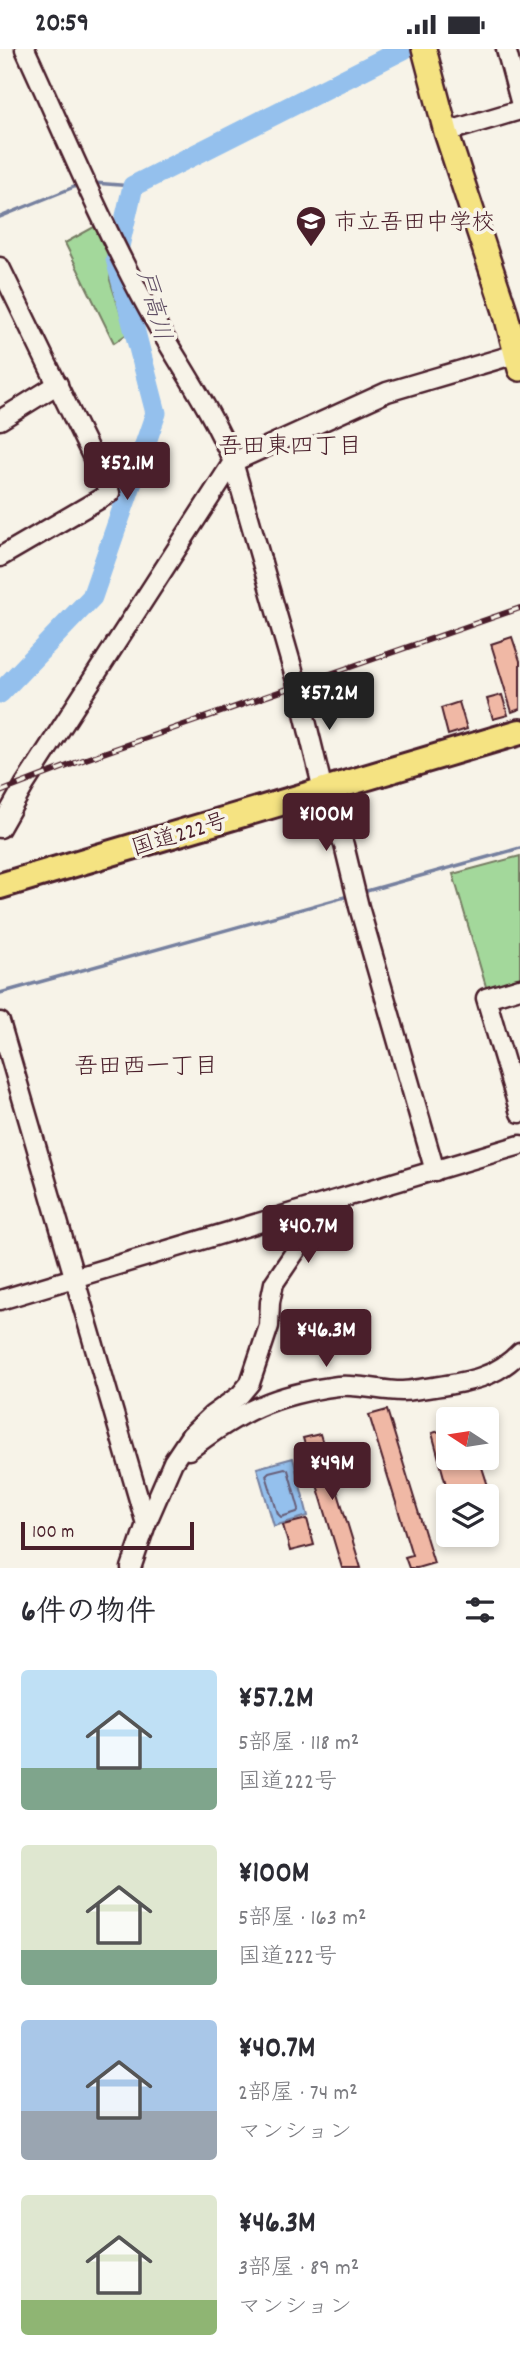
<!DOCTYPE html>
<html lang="ja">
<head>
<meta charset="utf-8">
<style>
  body { margin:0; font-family:Dekko,"Klee One",sans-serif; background:#f2f2f3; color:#2b2b33; height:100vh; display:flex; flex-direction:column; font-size:26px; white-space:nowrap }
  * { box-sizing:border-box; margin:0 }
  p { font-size:23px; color:#7c7c81 }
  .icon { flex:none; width:38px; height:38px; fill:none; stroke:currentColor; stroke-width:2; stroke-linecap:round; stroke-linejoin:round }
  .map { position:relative; height:1519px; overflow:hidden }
  .drawer { display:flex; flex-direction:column; background:#fff; flex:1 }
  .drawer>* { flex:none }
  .needle { width:46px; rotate:282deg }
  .tools { position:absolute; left:436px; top:1358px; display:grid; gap:14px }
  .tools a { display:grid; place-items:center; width:63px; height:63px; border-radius:7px; background:#fff; box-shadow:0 4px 10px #0003; font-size:35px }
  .scale { position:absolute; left:21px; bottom:18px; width:173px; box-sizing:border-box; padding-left:7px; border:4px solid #4a1f2b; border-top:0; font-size:19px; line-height:24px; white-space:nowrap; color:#4a1f2b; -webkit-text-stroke:5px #f7f3e8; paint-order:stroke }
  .price { position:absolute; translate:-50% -60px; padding:0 16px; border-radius:7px; background:#4a1f2b; color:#fff; font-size:23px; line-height:46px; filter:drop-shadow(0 2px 4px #0008) }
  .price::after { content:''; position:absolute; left:50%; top:42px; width:21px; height:16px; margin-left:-10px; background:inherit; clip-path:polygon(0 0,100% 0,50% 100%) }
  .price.selected { background:#222; color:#fff }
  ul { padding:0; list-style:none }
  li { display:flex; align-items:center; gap:21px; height:175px; padding:0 21px }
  li span { display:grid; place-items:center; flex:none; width:196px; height:140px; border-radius:7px; color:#555 }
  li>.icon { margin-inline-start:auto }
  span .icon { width:84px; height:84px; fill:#fffc; stroke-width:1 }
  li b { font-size:30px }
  h2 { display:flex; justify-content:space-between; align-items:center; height:84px; padding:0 21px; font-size:30px }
  .status { display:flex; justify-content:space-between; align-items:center; height:49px; padding:0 35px; background:#fff; direction:ltr }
  .status svg { height:19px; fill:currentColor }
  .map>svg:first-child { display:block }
  .green { fill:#a3d89b; stroke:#767c63; stroke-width:2 }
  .water { fill:#94c0ed; stroke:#76809f; stroke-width:2 }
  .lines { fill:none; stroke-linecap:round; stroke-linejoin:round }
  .shore { stroke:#685f79; stroke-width:2 }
  .stream { stroke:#76809f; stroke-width:3.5 }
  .river { stroke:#94c0ed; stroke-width:21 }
  .building { fill:#f0b8a5; stroke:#4a1f2b; stroke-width:2 }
  .minor-casing { stroke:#4a1f2b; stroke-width:23 }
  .major-casing { stroke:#4a1f2b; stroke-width:28 }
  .highway-casing { stroke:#4a1f2b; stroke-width:30 }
  .minor { stroke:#f7f3e8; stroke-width:18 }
  .major { stroke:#f5e382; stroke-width:23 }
  .highway { stroke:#f5e382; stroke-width:24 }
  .rail-casing { stroke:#4a1f2b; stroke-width:6 }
  .rail { stroke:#f7f3e8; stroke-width:3.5; stroke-dasharray:10; stroke-linecap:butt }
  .labels { text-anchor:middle; stroke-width:7; stroke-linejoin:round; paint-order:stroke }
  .poi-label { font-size:23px; fill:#4a1f2b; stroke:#f7f3e8; text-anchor:start }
  .street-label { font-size:23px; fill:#4a1f2b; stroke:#f7f3e8 }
  .water-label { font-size:24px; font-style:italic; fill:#604f65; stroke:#f7f3e8 }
  .neighbourhood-label { font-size:24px; fill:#4a1f2b; stroke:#f7f3e8 }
</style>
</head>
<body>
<div class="status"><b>20:59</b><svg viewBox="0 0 49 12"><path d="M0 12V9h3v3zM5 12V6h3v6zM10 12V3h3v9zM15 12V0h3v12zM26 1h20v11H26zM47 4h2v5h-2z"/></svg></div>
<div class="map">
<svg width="520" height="1519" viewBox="0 0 520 1519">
  <rect width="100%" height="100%" fill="#f7f3e8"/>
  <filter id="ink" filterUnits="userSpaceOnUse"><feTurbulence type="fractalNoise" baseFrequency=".0143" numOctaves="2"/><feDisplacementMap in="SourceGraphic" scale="14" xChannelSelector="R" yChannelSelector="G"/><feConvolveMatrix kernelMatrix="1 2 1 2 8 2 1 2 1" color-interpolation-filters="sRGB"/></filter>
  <g filter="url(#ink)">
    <g class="green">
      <path d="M103,173l11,19 -4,39 17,54 -13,9 -49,-100z"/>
      <path d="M520,807v125l-33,9 -34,-116z"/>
    </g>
    <path class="water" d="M293,1409l15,58 -34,10 -17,-58z"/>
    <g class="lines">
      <path class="shore" d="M285,1419l3,2 11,39 -2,3 -16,5 -3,-3 -12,-39 3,-3z"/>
      <g class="stream">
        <path d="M94,134l39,3"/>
        <path d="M0,168l79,-32"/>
        <path d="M363,843l157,-44"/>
        <path d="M0,944l352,-98"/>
      </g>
      <path class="river" d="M0,644l92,-96 64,-184 -40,-154 17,-73 271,-137"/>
    </g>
    <g class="building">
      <path d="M512,588l8,24v48l-8,3 -21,-68z"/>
      <path d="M502,646l6,20 -15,4 -6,-20z"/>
      <path d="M459,653l8,27 -19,6 -7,-27z"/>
      <path d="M387,1361l47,153 -17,5h-8l-4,-11 7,-2 -43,-140z"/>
      <path d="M448,1380v29h31l9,28 -39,10 -17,-63z"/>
      <path d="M320,1385l41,134h-19l-39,-130z"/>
      <path d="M307,1470l7,26 -24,6 -7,-26z"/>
    </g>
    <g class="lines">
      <g class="minor-casing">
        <g id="minor">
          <path d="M25,0c40,87 77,176 123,260 28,51 63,99 85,153l64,222 26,106 21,55 15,62 76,264"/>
          <path d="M506,0l14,52"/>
          <path d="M446,83l74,-22"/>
          <path d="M0,218l110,226 -110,64"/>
          <path d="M0,371l58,-36"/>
          <path d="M0,779l25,-44 208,-322 154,-70 129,-38"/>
          <path d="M520,939l-34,10 34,115"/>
          <path d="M0,973l146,502"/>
          <path d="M0,1251l520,-155"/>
          <path d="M189,1401c49,-38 86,-56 149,-64 21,-2 43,5 64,5 10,0 21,-3 32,-4 33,-5 62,-9 86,-35"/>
          <path d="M131,1519l15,-44 27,-62 18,-27 21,-20 28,-20 10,-12 19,-57 1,-24 4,-19 36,-53 2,-10 -2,-12"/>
        </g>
      </g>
      <g class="major-casing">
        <path id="major" d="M424,0l22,83 59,179 15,58"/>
      </g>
      <g class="highway-casing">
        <path id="highway" d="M0,837l520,-154"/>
      </g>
      <use href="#minor" class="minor"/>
      <use href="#major" class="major"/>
      <use href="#highway" class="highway"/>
      <g class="rail-casing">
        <path id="rail" d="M0,743l83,-32 437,-152"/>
      </g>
      <use href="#rail" class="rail"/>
    </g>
  </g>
  <defs>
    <g id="school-pin" transform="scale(1.575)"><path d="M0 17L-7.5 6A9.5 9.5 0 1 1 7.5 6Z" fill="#4a1f2b" stroke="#f7f3e8"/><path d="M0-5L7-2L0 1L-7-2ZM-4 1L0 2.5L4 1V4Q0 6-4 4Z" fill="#fff"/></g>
  </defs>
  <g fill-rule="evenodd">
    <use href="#school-pin" x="311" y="172"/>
  </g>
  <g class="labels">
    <g class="poi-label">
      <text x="334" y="180">市立吾田中学校</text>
    </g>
    <g class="street-label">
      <text transform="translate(179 784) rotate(-17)" y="8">国道222号</text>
    </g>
    <g class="water-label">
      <text transform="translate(155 256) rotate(75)" y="8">戸高川</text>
    </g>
    <g class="neighbourhood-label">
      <text x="290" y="404">吾田東四丁目</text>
      <text x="146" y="1024">吾田西一丁目</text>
    </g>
  </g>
</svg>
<div class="tools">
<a><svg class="needle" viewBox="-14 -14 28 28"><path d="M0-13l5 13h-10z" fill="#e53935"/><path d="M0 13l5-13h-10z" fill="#7c7c81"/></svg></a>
<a><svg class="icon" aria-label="layers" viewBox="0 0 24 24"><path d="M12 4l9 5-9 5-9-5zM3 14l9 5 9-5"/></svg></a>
</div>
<div class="scale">100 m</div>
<b class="price" style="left:127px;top:453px">¥52.1M</b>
<b class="price selected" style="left:329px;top:683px">¥57.2M</b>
<b class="price" style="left:326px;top:804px">¥100M</b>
<b class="price" style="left:308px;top:1216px">¥40.7M</b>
<b class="price" style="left:326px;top:1320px">¥46.3M</b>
<b class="price" style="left:332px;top:1453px">¥49M</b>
</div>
<section class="drawer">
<h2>6件の物件<svg class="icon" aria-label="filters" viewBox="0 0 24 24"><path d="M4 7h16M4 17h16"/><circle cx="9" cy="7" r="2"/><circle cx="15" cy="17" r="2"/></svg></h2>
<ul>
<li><span style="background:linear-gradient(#bfe0f5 70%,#7fa58c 0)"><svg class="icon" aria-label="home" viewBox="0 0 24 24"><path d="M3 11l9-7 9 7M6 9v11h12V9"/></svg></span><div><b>¥57.2M</b><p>5部屋 · 118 m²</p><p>国道222号</p></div></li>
<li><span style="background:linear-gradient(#dfe7d0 75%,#7fa58c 0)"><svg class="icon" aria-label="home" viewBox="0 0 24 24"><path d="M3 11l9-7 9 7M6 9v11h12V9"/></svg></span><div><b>¥100M</b><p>5部屋 · 163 m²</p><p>国道222号</p></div></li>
<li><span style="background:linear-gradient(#a9c7e8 65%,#9aa5b1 0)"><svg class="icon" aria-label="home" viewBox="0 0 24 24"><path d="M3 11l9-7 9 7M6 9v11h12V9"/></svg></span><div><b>¥40.7M</b><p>2部屋 · 74 m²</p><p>マンション</p></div></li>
<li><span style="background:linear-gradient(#dfe7d0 75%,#8fb573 0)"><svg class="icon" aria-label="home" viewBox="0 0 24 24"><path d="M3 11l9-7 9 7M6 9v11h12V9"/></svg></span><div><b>¥46.3M</b><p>3部屋 · 89 m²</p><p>マンション</p></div></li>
</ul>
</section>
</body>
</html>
